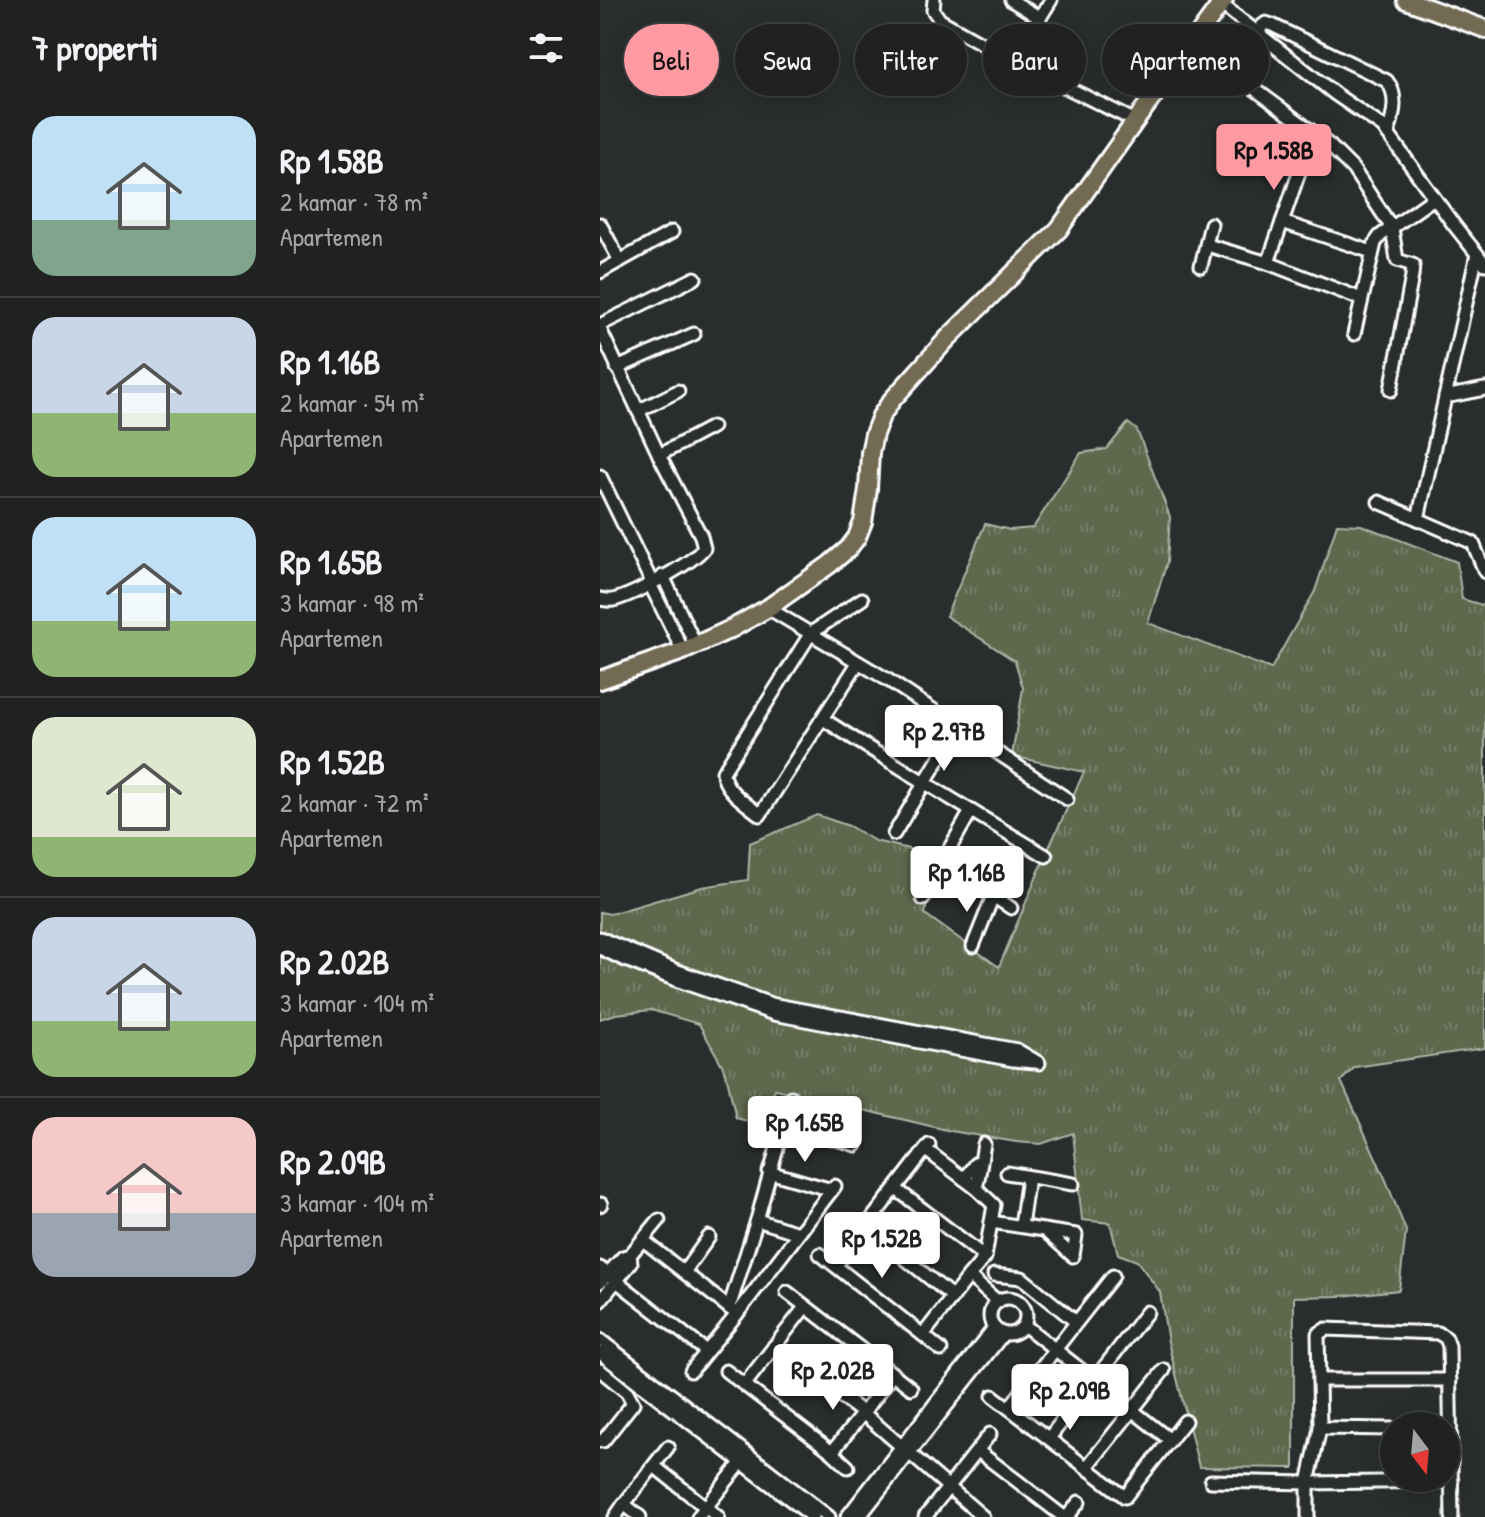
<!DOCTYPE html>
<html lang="id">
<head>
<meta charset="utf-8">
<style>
  body { margin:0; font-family:"Patrick Hand",sans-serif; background:#282a2a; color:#f1f3f6; height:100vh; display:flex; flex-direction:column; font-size:30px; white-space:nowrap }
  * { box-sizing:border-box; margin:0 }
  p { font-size:26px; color:#a2a4a5 }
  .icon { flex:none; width:44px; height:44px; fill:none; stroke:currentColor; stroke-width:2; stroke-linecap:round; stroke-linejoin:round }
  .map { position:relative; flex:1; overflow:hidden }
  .panel { display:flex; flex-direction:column; background:#202222; width:600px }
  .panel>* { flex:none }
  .hud { position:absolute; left:24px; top:24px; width:740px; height:72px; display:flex; gap:16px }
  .needle { width:52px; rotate:164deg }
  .controls { position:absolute; left:780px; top:1412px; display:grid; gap:16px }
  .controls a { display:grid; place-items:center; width:80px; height:80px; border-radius:50%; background:#202222; box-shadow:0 4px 20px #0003,0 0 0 2px #3d3f40; font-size:40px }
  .price { position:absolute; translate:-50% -68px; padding:0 18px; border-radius:8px; background:#fff; color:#222; font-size:26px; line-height:52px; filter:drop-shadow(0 2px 4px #0008) }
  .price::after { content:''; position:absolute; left:50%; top:48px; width:24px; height:18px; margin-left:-12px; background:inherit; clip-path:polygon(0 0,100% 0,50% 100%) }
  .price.selected { background:#ff9aa2; color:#111 }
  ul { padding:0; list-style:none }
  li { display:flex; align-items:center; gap:24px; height:200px; padding:0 32px }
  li+li { border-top:2px solid #3d3f40 }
  li span { display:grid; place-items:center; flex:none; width:224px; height:160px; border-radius:24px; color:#555 }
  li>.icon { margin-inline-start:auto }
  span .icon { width:96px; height:96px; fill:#fffc; stroke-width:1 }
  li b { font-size:34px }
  h2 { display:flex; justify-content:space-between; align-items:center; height:96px; padding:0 32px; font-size:34px }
  .chip { padding:0 28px; border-radius:36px; background:#202222; box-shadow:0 4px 20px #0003,0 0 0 2px #3d3f40; font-size:28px; line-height:72px }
  .chip.selected { background:#ff9aa2; color:#111 }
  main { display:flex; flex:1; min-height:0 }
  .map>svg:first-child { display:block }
  .grass { fill:url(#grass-tufts); stroke:#afb4a6; stroke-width:2 }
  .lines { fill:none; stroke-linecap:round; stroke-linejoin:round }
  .minor-casing { stroke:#fff; stroke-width:17 }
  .primary-casing { stroke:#fff; stroke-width:22 }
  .minor { stroke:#2a2d2e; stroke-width:11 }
  .primary { stroke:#736b52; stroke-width:16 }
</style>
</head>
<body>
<main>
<section class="panel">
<h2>7 properti<svg class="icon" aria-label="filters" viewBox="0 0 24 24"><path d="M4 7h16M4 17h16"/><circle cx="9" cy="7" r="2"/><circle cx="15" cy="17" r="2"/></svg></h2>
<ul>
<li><span style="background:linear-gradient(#bfe0f5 65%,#7fa58c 0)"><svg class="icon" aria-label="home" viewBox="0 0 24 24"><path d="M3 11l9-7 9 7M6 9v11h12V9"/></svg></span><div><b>Rp 1.58B</b><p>2 kamar · 78 m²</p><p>Apartemen</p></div></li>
<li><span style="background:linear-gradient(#c9d6e8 60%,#8fb573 0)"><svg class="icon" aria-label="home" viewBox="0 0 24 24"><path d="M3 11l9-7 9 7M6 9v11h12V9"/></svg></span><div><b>Rp 1.16B</b><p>2 kamar · 54 m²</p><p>Apartemen</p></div></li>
<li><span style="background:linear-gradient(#bfe0f5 65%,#8fb573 0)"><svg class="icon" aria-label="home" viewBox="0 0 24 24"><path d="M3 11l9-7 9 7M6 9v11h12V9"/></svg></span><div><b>Rp 1.65B</b><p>3 kamar · 98 m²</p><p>Apartemen</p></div></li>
<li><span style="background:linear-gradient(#dfe7d0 75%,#8fb573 0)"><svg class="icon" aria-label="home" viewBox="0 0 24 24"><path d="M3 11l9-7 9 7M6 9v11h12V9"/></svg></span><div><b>Rp 1.52B</b><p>2 kamar · 72 m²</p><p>Apartemen</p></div></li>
<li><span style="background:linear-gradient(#c9d6e8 65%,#8fb573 0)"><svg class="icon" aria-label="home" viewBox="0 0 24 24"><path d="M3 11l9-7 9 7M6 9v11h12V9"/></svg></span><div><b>Rp 2.02B</b><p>3 kamar · 104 m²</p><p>Apartemen</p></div></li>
<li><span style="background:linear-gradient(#f6c9c9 60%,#9aa5b1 0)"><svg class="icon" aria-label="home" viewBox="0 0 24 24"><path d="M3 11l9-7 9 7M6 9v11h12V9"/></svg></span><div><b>Rp 2.09B</b><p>3 kamar · 104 m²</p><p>Apartemen</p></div></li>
</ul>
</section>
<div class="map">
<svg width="885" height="1517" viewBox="0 0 885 1517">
  <defs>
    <pattern id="grass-tufts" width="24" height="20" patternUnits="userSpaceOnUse" patternTransform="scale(2)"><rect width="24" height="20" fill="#5f684e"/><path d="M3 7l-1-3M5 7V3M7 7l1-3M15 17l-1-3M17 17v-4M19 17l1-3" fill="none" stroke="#777f69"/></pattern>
  </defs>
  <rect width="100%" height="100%" fill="#2a2d2e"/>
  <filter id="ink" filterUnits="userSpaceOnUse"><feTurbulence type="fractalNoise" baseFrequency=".0125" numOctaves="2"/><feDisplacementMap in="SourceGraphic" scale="16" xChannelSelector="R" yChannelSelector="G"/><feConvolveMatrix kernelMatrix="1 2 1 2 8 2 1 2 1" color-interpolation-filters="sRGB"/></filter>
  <g filter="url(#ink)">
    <path class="grass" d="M528,423l9,7 33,87 -3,45 -19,61 123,46 44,-78 22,-67 24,1 96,37 5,37 23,7v442l-130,19 -14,14 44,97 21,53 -7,59 -58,6 -47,1v171l-95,-1 -31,-125 -8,-50 -23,-31 -19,-7 -8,-31 -28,-3 -9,-87 -32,11 -25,-2 -65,-11 -176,-42 -17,35 -22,-6 -8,-36 -6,-17 -23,-41 -48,-14 -35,4 -16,5v-107l10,2 92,-27 46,-7 2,-37 67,-28 32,11 26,15 60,14 -10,59 74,53 47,-113 38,-82 -72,-16 11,-68 -8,-27 -69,-45 39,-92 25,6 23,-2 48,-75 26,-4z"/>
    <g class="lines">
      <g class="minor-casing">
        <g id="minor">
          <path d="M334,0l-1,10 7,10 73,41 114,56 9,3"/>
          <path d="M411,0l29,18"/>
          <path d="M621,4l114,90 48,33 71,98 31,39"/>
          <path d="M658,33l4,-7 4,-3 6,2 115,56c12,15 6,36 1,53"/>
          <path d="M413,61l38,-61"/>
          <path d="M629,70l81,60 20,16 23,23 39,59 5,32 16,5 -1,11 -21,114"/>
          <path d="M704,158l26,-12"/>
          <path d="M682,222l90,30"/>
          <path d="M0,224l20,37"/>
          <path d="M607,245l61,18 93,36"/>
          <path d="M668,263l36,-105 6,-28"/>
          <path d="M601,266l10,-42"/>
          <path d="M0,272l72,-40"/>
          <path d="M0,325l95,-47"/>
          <path d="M0,329l59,126 42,81 3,12c-11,15 -72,48 -91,52 -6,1 -7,0 -13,-1"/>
          <path d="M754,334l21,-91 5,-7 54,-38"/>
          <path d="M17,368l77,-34"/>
          <path d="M845,397l40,-8"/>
          <path d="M38,411l40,-20"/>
          <path d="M59,455l53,-28"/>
          <path d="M0,476l52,107"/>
          <path d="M779,502l94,41 12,29"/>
          <path d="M818,519l59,-265"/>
          <path d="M63,576l33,70"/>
          <path d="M50,584l33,67"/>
          <path d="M168,608l120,72 179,119"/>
          <path d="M258,663l-98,152c-13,-11 -37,-25 -37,-43l88,-139 51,-34"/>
          <path d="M223,719c73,47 148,92 223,137"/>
          <path d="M371,811l-29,51 69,46"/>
          <path d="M294,834l64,-107"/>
          <path d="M323,899l19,-37"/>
          <path d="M0,938l75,32 96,34 246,46 22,13"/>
          <path d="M373,946l20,-50"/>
          <path d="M0,948l23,11 53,21 98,34 239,46 21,2"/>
          <path d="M184,1123l72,22"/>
          <path d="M326,1150l50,38"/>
          <path d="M169,1172l63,18"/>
          <path d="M407,1173l66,11"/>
          <path d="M364,1179l11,-15 5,-2"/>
          <path d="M296,1189l89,68"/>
          <path d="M0,1205l1,-1"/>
          <path d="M157,1220l41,13"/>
          <path d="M391,1222l85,13 -3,21 -29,-26"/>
          <path d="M421,1226l7,-49"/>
          <path d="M266,1227l87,70"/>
          <path d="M43,1240l94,74 -46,57"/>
          <path d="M220,1254l103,81"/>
          <path d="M236,1265l93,-120"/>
          <path d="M0,1268l106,83"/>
          <path d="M84,1272l25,-35"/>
          <path d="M394,1275l28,3 54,44"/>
          <path d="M369,1276l16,-19 9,-52 -18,-17c4,-15 5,-28 8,-44"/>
          <path d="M0,1282l23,-25 7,-2 29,-35"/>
          <path d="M187,1292l106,82"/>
          <circle cx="408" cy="1316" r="18"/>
          <path d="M0,1301l31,-38 -1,-8"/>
          <path d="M129,1308l28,-88 34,-123"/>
          <path d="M137,1314l98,-128"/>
          <path d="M424,1325l146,115"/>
          <path d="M0,1340l229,177"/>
          <path d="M174,1346l89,67 30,-39 18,14"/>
          <path d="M341,1350l-18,-15 46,-59 29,26"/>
          <path d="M0,1353l213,164"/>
          <path d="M0,1370l27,22 6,11 -30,38h-3"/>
          <path d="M126,1371l106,81"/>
          <path d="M719,1380h131"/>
          <path d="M145,1384l60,-77"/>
          <path d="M393,1396l132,101 60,-76"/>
          <path d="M409,1408l104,-132"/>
          <path d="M720,1428l74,1"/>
          <path d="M449,1438l98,-126"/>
          <path d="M378,1451l86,66"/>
          <path d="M54,1466l64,51"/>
          <path d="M248,1467l-16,-15 31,-39 120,104"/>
          <path d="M487,1467l77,-97"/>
          <path d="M611,1481l97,2 144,-2"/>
          <path d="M24,1504l44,-57"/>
          <path d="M15,1517l9,-13 16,13"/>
          <path d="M98,1517l47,-59"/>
          <path d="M247,1517l147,-189"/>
          <path d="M259,1517l144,-183"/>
          <path d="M325,1517l65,-83"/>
          <path d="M467,1517l12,-15"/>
          <path d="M708,1517v-34l12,-55 -2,-94 8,-5 112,4 8,5 3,8 3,171"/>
        </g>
      </g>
      <g class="primary-casing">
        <g id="primary">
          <path d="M806,0l79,29"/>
          <path d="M0,680l83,-29 48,-22 37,-21 61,-43 19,-16 9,-12 6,-15 5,-33 2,-36 4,-19 7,-18 11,-16 56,-62 111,-109 77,-109 88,-120"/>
        </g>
      </g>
      <use href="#minor" class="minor"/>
      <use href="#primary" class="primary"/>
    </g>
  </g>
</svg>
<div class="controls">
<a><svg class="needle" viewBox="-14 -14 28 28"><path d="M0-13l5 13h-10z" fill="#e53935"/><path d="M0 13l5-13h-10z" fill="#a2a4a5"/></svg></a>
</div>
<b class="price selected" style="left:674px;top:192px">Rp 1.58B</b>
<b class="price" style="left:344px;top:773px">Rp 2.97B</b>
<b class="price" style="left:367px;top:914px">Rp 1.16B</b>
<b class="price" style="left:205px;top:1164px">Rp 1.65B</b>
<b class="price" style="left:282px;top:1280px">Rp 1.52B</b>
<b class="price" style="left:233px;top:1412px">Rp 2.02B</b>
<b class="price" style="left:470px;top:1432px">Rp 2.09B</b>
<div class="hud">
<a class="chip selected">Beli</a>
<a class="chip">Sewa</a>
<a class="chip">Filter</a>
<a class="chip">Baru</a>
<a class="chip">Apartemen</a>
</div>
</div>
</main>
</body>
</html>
